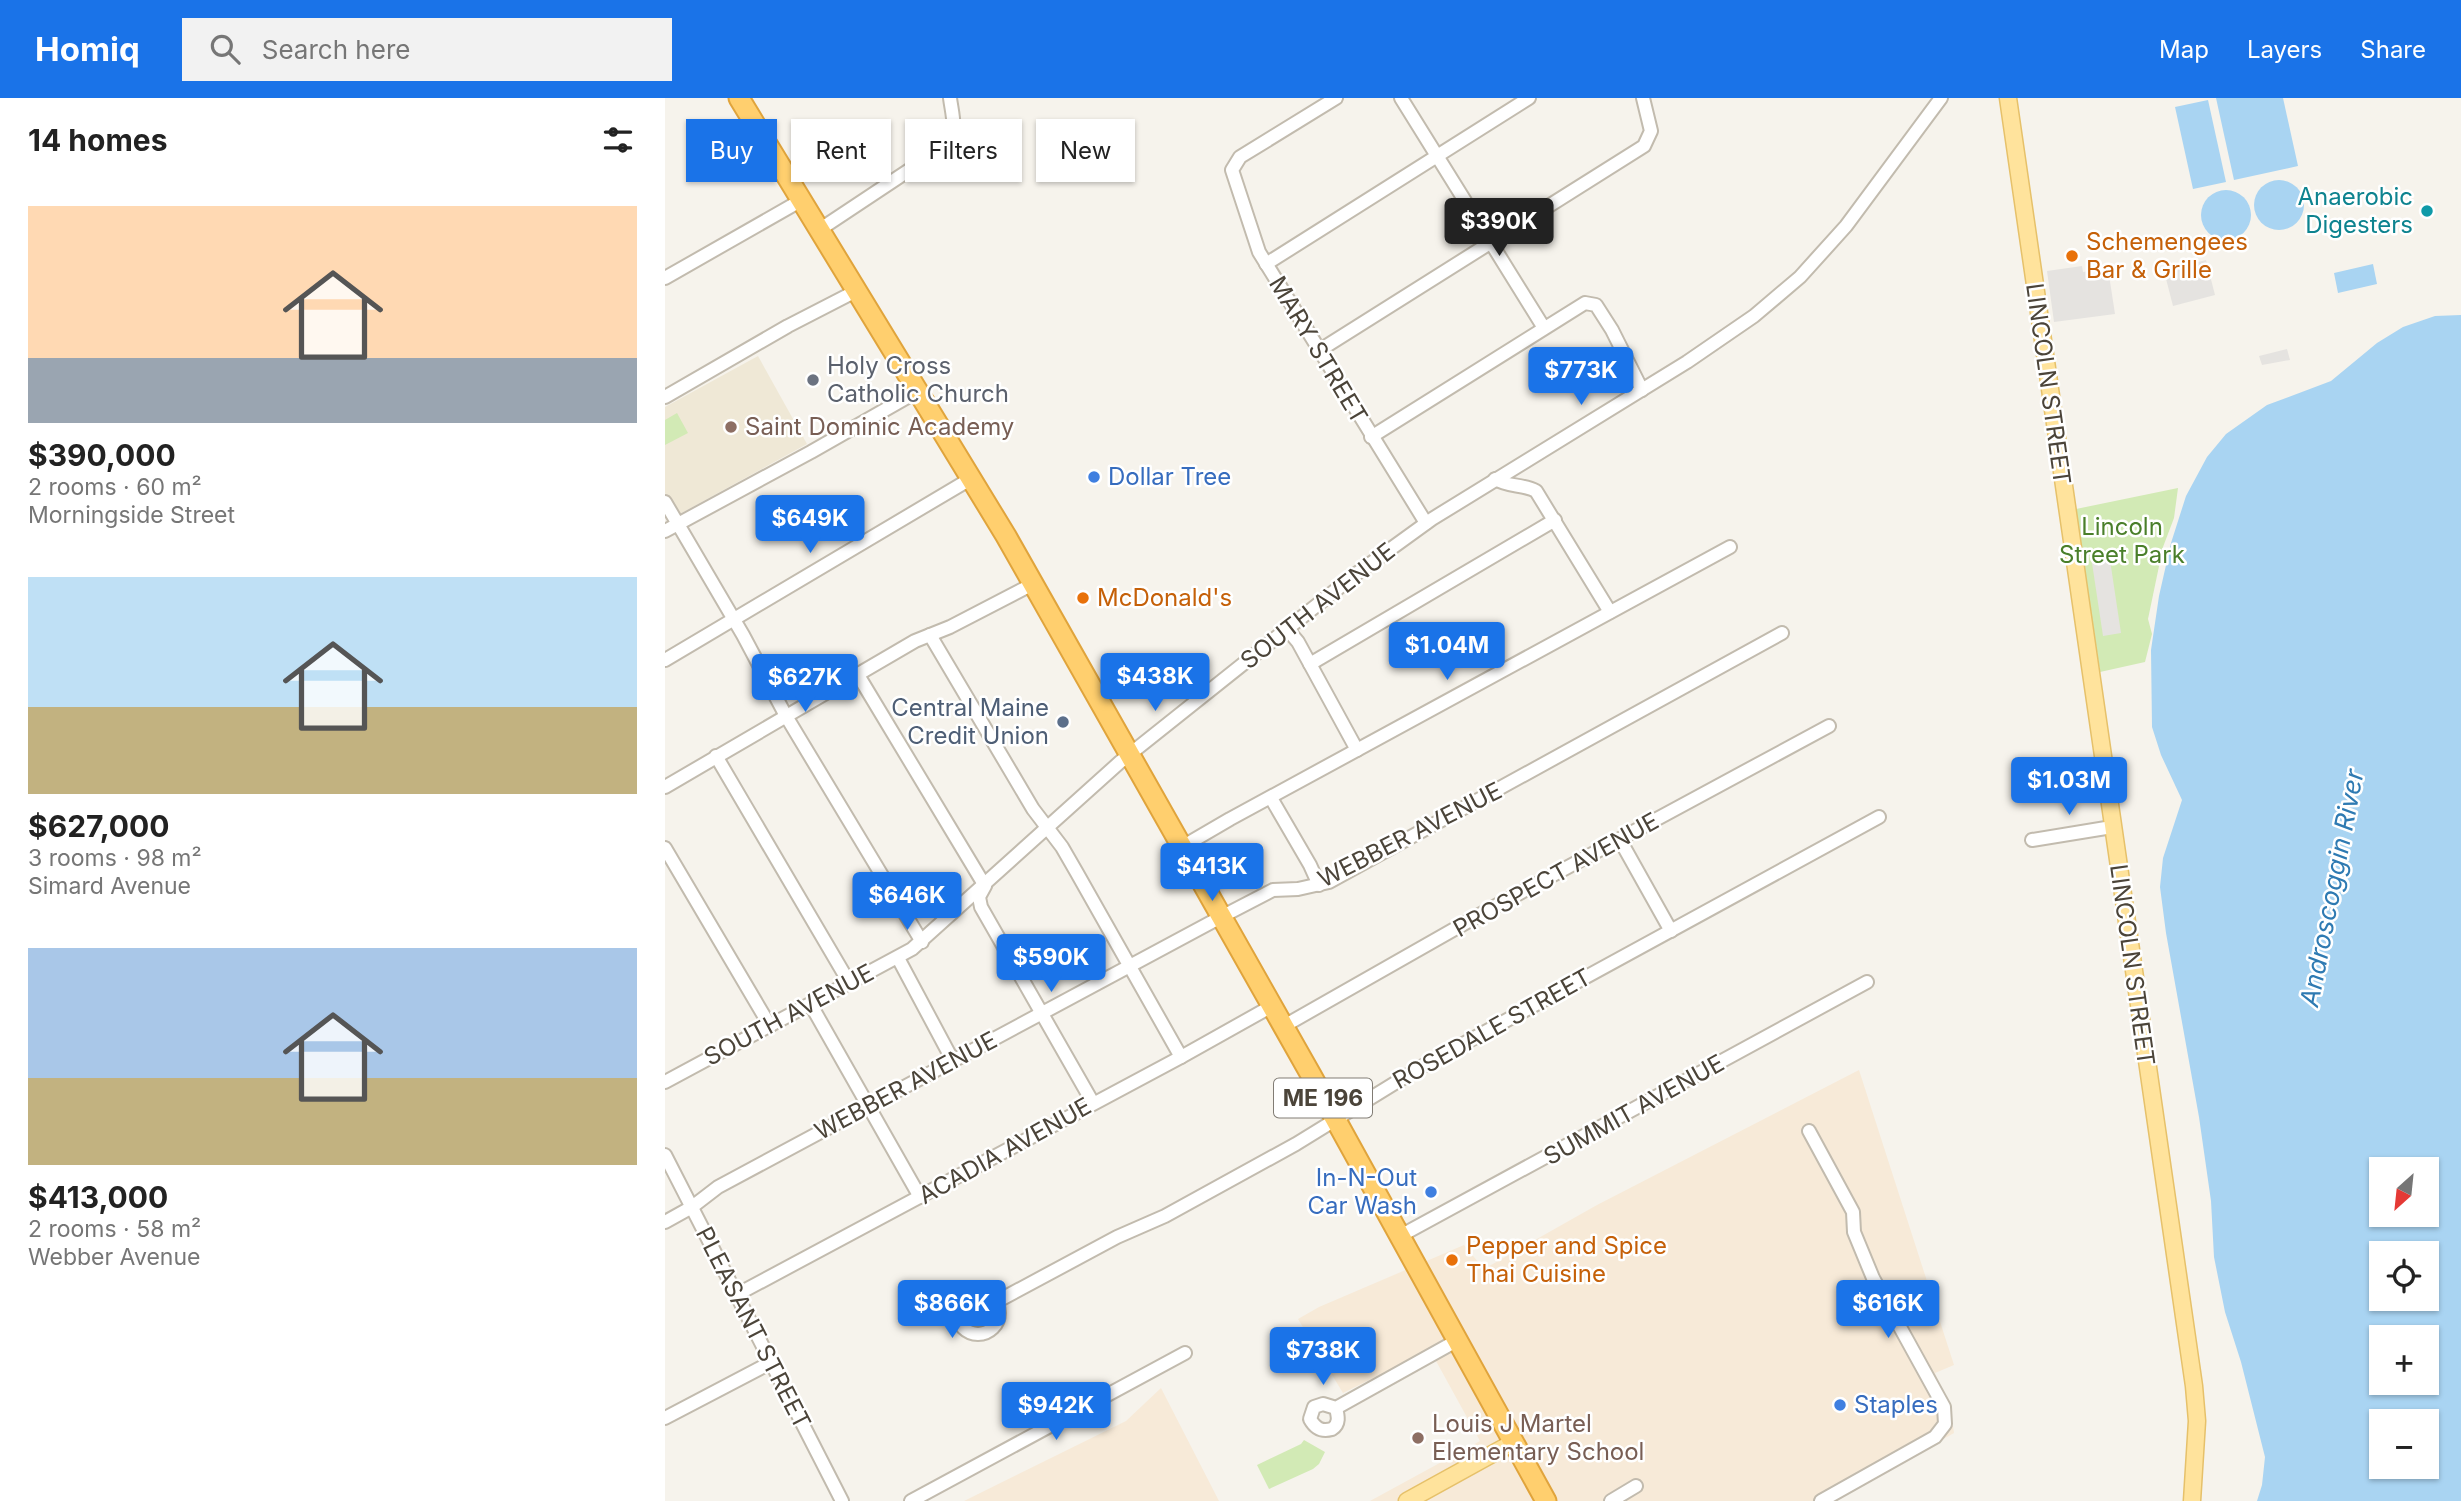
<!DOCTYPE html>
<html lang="en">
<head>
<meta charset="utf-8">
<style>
  body { margin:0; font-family:Inter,sans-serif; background:#f2f2f2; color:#222; height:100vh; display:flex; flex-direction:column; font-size:26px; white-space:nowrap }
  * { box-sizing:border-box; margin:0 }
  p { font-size:23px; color:#767676 }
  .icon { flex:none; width:38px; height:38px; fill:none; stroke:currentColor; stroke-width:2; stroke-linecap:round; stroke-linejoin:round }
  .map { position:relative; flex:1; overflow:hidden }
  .sheet { display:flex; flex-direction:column; background:#fff; width:665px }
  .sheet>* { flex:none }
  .top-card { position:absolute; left:21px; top:21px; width:665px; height:63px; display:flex; gap:14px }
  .needle { width:46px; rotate:207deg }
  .controls { position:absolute; left:1704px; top:1059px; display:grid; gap:14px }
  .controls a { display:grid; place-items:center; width:70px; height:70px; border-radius:0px; background:#fff; box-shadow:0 2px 5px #0004; font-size:35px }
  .price { position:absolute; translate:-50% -60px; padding:0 16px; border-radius:7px; background:#1a73e8; color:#fff; font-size:23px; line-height:46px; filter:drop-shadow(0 2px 4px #0008) }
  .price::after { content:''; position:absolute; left:50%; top:42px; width:21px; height:16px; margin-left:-10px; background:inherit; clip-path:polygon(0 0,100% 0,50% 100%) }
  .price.selected { background:#222; color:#fff }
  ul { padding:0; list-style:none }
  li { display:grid; align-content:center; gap:14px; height:371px; padding:0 28px }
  li span { display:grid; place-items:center; height:217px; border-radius:0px; color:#555 }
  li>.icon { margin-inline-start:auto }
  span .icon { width:126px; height:126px; fill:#fffc; stroke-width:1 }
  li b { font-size:30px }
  h2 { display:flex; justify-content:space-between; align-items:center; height:84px; padding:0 28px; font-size:30px }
  .chip { padding:0 24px; border-radius:0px; background:#fff; box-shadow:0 2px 5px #0004; font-size:24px; line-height:63px }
  .chip.selected { background:#1a73e8; color:#fff }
  header { display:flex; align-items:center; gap:42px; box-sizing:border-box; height:98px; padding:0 35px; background:#1a73e8; color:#fff }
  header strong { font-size:33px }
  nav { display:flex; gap:38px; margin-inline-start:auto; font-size:24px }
  .search { width:490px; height:63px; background:#f2f2f2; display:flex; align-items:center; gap:18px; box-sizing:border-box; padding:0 24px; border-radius:0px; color:#767676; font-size:26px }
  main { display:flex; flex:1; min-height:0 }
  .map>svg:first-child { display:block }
  .commercial { fill:#f7ead8 }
  .education { fill:#efe8d6 }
  .green { fill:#d2eab5 }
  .parking { fill:#e5e3e0 }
  .water { fill:#a9d4f2; fill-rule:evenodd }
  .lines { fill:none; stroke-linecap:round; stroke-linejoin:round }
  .minor-casing { stroke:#c2bbae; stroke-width:16 }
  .major-casing { stroke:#e6c16a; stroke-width:19 }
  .highway-casing { stroke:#e0a43c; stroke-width:23 }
  .minor { stroke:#fff; stroke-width:12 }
  .major { stroke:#ffe39c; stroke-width:16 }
  .highway { stroke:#ffcf6e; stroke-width:19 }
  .culture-dot { fill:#0f9aa8; stroke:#fff; stroke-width:2.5 }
  .food-dot { fill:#e8710a; stroke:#fff; stroke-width:2.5 }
  .worship-dot { fill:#6b7280; stroke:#fff; stroke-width:2.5 }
  .education-dot { fill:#8d6e63; stroke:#fff; stroke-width:2.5 }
  .shop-dot { fill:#3f7fe0; stroke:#fff; stroke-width:2.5 }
  .service-dot { fill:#5c6f8a; stroke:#fff; stroke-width:2.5 }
  .labels { text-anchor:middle; stroke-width:5; stroke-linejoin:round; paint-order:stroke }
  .shield { fill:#fff; stroke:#817c74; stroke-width:2 }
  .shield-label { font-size:23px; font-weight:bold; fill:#4b4439 }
  .culture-label { font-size:24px; fill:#0d838f; stroke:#fff; text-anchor:end }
  .food-label { font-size:24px; fill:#c56008; stroke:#fff; text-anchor:start }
  .street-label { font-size:24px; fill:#4b4439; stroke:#fff }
  .worship-label { font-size:24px; fill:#5b616d; stroke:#fff; text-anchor:start }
  .education-label { font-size:24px; fill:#785e54; stroke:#fff; text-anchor:start }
  .shop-label { font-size:24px; fill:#366cbe; stroke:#fff; text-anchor:start }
  .park-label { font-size:24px; fill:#4a7f2a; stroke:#fff }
  .service-label { font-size:24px; fill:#4e5e75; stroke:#fff; text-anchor:end }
  .water-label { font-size:26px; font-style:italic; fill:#2e7ab2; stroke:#fff }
</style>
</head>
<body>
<header>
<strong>Homiq</strong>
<div class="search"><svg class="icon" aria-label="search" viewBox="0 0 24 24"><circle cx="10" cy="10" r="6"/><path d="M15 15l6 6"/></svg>Search here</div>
<nav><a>Map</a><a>Layers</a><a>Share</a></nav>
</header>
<main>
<section class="sheet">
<h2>14 homes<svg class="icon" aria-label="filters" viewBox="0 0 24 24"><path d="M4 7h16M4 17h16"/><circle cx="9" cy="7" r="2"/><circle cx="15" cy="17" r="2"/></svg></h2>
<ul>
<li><span style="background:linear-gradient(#ffd9b3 70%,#9aa5b1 0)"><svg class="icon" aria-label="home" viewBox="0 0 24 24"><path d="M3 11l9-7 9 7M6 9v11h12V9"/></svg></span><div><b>$390,000</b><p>2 rooms · 60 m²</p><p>Morningside Street</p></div></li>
<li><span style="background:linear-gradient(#bfe0f5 60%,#c2b280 0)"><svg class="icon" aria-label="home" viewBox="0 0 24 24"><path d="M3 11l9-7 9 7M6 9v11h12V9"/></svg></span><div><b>$627,000</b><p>3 rooms · 98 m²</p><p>Simard Avenue</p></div></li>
<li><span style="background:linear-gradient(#a9c7e8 60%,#c2b280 0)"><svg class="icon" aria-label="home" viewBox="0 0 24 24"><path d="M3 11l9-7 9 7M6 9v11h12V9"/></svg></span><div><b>$413,000</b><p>2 rooms · 58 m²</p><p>Webber Avenue</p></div></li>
</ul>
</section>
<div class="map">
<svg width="1796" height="1403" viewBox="0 0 1796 1403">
  <rect width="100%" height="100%" fill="#f6f3ec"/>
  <g class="commercial">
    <path d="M1194,972l95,295 -19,8 16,39 3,21 -120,68h-464l110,-60 -50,-91 -87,43 -45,-74 21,-12 145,-62 20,24 113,-64z"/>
    <path d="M496,1290l58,113h-255l162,-80z"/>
  </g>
  <path class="education" d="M93,258l49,88 -129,71 -13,-22v-86z"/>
  <g class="green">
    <path d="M12,315l11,20 -23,12v-25z"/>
    <path d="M1513,390l-4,30 -11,29 -15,72 4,15 -7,28 -45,10 -24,-163z"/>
    <path d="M639,1342l21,12 -6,12 -6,5 -44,20 -12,-24 44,-21z"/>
  </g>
  <g class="parking">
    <path d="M1541,162l9,35 -42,11 -9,-35z"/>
    <path d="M1417,168l1,6 7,-1 1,6 18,-2 6,39 -61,8 -7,-51z"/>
    <path d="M1622,251l3,11 -28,5 -3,-9z"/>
    <path d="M1445,462l11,73 -18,3 -11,-73z"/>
  </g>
  <g class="water">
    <path d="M1551,0h67l15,68 -64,14z"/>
    <path d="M1543,2l18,82 -33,7 -18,-82z"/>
    <circle cx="1614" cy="107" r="25"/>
    <circle cx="1561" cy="117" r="25"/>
    <path d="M1708,166l4,20 -39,9 -4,-20z"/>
    <path d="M1796,217v1186h-204l5,-16 3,-28 -24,-95 -16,-50 -11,-55 -3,-56 -12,-84 -33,-184 -6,-46 3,-29 19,-58 -21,-45 -9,-28 -1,-77 8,-54 12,-53 15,-47 21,-39 19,-23 41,-29 64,-24 46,-38 26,-16 32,-11zM1717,1071h45v45h-45zM1717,1155h45v45h-45zM1762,1239v45h-45v-45zM1762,1323v45h-45v-45z"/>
  </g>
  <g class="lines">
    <g class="minor-casing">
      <g id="minor">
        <path d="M671,0l-96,59 -8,13 27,82 167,271"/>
        <path d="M736,0l143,230"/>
        <path d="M154,132l128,-85c11,-14 5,-31 3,-47"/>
        <path d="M601,166l263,-166"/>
        <path d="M0,180l135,-77"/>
        <path d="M655,252l324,-204 7,-15 -8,-33"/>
        <path d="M0,299l123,-71 68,-35"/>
        <path d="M706,339l214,-134 11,2 16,25 30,60"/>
        <path d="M830,381c13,8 28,5 41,12l74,121"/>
        <path d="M0,404l78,133 43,81 136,226"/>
        <path d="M0,433l146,-79 107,-61"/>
        <path d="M622,531l11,13 59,108"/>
        <path d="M265,537l103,174 29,38 15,26 104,184"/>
        <path d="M0,562l307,-182"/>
        <path d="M645,566l245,-144"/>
        <path d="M193,577l127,211 -6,11 2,10 112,196"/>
        <path d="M51,658l134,228"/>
        <path d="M0,689l250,-146 35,-14 83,-43"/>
        <path d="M606,700l39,67 9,20"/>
        <path d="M955,742l51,91"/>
        <path d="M1367,742l80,-13"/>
        <path d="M517,749l48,-28 500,-272"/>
        <path d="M0,750l105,178"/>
        <path d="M233,860l55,103"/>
        <path d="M146,907l109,192"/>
        <path d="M619,928l197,-112 348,-188"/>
        <path d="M0,984l247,-133 208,-187 236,-188 76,-55 255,-157 67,-46 46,-39 46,-51 95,-128"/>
        <path d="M1144,1033l44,81 1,20 19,46 71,129 1,17 -10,13 -114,64"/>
        <path d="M0,1057l177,346"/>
        <path d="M0,1124l27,-15 26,-20 503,-270 52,-27 25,-1 31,-7 453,-249"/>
        <path d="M735,1138l467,-254"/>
        <circle cx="313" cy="1215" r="21"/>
        <path d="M71,1197l445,-238 91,-51"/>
        <path d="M331,1204l121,-65 48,-21 131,-72 125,-77 458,-250"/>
        <path d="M671,1310c2,8 4,16 -4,21 -11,3 -17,-1 -22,-10l4,-12 9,-3 13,4 122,-68"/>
        <path d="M0,1320l105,-55"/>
        <path d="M246,1403l274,-148"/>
        <path d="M946,1403l25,-15"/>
      </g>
    </g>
    <g class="major-casing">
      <g id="major">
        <path d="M1343,0l186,1288 3,35 -5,80"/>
        <path d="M742,1403l107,-59"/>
      </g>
    </g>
    <g class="highway-casing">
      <path id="highway" d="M74,0l267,438 305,539 235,426"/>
    </g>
    <use href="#minor" class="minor"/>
    <use href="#major" class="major"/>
    <use href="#highway" class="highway"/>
  </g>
  <circle class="culture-dot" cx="1762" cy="113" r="7"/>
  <g class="food-dot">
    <circle cx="1407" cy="158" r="7"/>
    <circle cx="418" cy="500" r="7"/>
    <circle cx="787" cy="1162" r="7"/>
  </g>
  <circle class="worship-dot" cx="148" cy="282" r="7"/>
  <g class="education-dot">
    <circle cx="66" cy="329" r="7"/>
    <circle cx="753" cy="1340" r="7"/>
  </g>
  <g class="shop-dot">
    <circle cx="429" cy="379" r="7"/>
    <circle cx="766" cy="1094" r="7"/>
    <circle cx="1175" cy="1307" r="7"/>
  </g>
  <circle class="service-dot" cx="398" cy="624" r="7"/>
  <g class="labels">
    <rect class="shield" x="609" y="980.5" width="98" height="39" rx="5"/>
    <g class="shield-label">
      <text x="658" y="1008">ME 196</text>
    </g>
    <g class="culture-label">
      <text x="1748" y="107">Anaerobic<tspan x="1748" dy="28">Digesters</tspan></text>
    </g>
    <g class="food-label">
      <text x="1421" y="152">Schemengees<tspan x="1421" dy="28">Bar &amp; Grille</tspan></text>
      <text x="432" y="508">McDonald's</text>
      <text x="801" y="1156">Pepper and Spice<tspan x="801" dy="28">Thai Cuisine</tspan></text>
    </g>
    <g class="street-label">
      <text transform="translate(653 252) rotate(59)" y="8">MARY STREET</text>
      <text transform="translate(1383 286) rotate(82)" y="8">LINCOLN STREET</text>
      <text transform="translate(653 508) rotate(-38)" y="8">SOUTH AVENUE</text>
      <text transform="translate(745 737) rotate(-27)" y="8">WEBBER AVENUE</text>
      <text transform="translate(891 777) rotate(-29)" y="8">PROSPECT AVENUE</text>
      <text transform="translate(1467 867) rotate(82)" y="8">LINCOLN STREET</text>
      <text transform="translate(124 917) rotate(-28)" y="8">SOUTH AVENUE</text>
      <text transform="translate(827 931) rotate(-29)" y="8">ROSEDALE STREET</text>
      <text transform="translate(241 988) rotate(-28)" y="8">WEBBER AVENUE</text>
      <text transform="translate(969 1012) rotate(-29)" y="8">SUMMIT AVENUE</text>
      <text transform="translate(340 1053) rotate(-29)" y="8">ACADIA AVENUE</text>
      <text transform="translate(88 1230) rotate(63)" y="8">PLEASANT STREET</text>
    </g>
    <g class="worship-label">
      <text x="162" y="276">Holy Cross<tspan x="162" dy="28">Catholic Church</tspan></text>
    </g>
    <g class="education-label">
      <text x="80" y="337">Saint Dominic Academy</text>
      <text x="767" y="1334">Louis J Martel<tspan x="767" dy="28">Elementary School</tspan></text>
    </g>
    <g class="shop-label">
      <text x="443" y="387">Dollar Tree</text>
      <text x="752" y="1088" text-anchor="end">In-N-Out<tspan x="752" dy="28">Car Wash</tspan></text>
      <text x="1189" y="1315">Staples</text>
    </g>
    <g class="park-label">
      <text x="1457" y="437">Lincoln<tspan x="1457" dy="28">Street Park</tspan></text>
    </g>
    <g class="service-label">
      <text x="384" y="618">Central Maine<tspan x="384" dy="28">Credit Union</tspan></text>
    </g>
    <g class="water-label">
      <text transform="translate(1667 790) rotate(-79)" y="9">Androscoggin River</text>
    </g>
  </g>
</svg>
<div class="controls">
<a><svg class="needle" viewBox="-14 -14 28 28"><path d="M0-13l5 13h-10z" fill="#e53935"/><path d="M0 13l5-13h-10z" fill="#767676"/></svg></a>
<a><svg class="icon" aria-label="locate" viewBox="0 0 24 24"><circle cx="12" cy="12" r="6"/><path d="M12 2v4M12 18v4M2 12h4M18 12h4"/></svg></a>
<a>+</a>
<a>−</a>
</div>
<b class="price selected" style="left:834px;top:160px">$390K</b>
<b class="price" style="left:916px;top:309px">$773K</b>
<b class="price" style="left:145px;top:457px">$649K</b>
<b class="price" style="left:782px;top:584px">$1.04M</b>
<b class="price" style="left:490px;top:615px">$438K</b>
<b class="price" style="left:140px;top:616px">$627K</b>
<b class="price" style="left:1404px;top:719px">$1.03M</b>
<b class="price" style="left:547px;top:805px">$413K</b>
<b class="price" style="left:242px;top:834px">$646K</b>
<b class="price" style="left:386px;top:896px">$590K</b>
<b class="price" style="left:287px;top:1242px">$866K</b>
<b class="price" style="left:1223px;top:1242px">$616K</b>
<b class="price" style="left:658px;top:1289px">$738K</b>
<b class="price" style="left:391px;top:1344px">$942K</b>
<div class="top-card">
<a class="chip selected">Buy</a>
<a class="chip">Rent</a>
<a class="chip">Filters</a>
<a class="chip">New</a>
</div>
</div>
</main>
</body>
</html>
